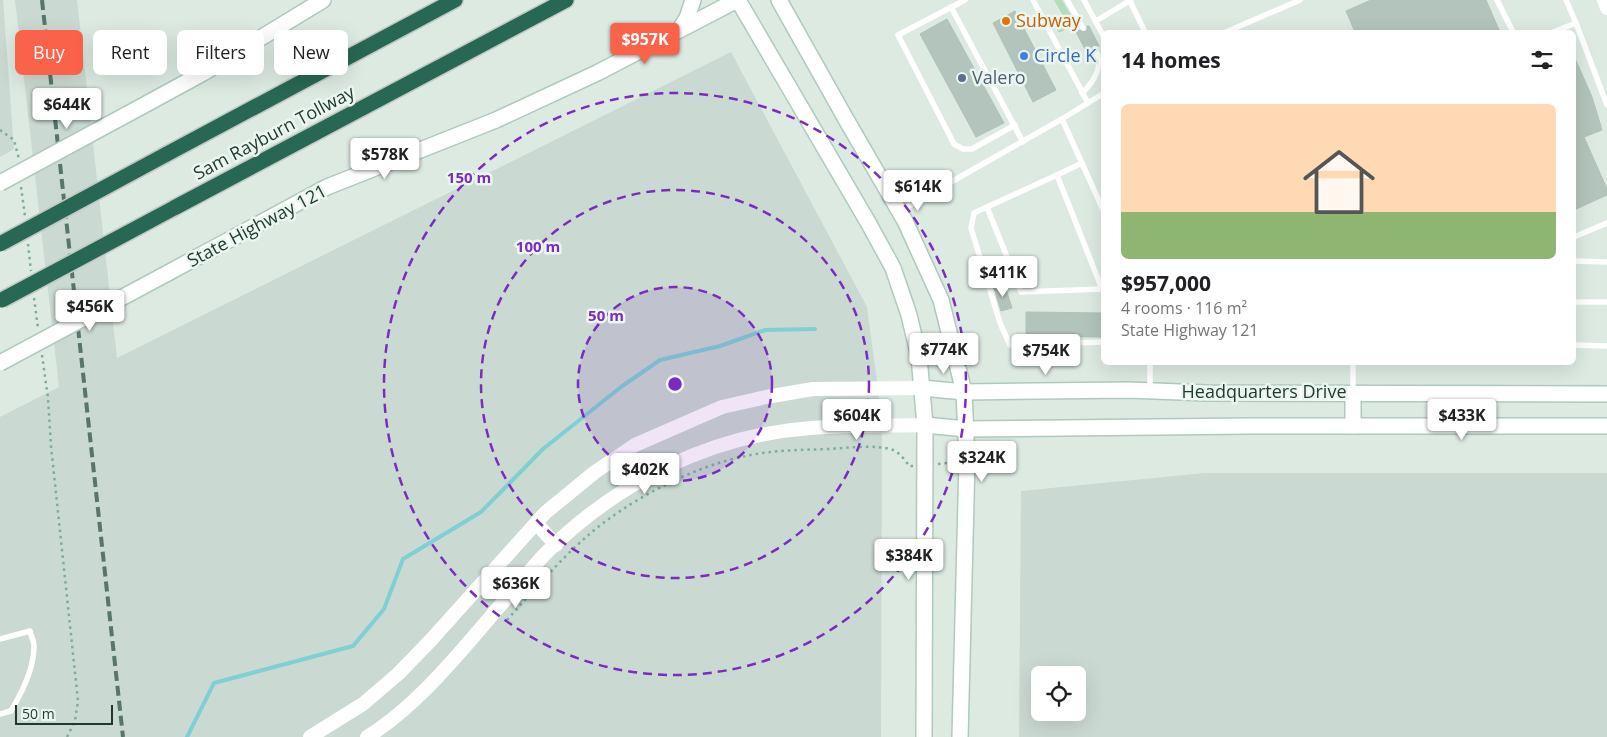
<!DOCTYPE html>
<html lang="en">
<head>
<meta charset="utf-8">
<style>
  body { margin:0; font-family:"Open Sans",sans-serif; background:#f2f2f2; color:#202124; height:100vh; display:flex; flex-direction:column; font-size:19px; white-space:nowrap }
  * { box-sizing:border-box; margin:0 }
  p { font-size:16px; color:#757577 }
  .icon { flex:none; width:28px; height:28px; fill:none; stroke:currentColor; stroke-width:2; stroke-linecap:round; stroke-linejoin:round }
  .map { position:relative; flex:1; overflow:hidden }
  .panel { position:absolute; left:1101px; top:30px; width:475px; height:335px; display:flex; flex-direction:column; background:#fff; border-radius:8px; box-shadow:0 5px 20px #0002 }
  .panel>* { flex:none }
  .banner { position:absolute; left:15px; top:30px; width:475px; height:45px; display:flex; gap:10px }
  .buttons { position:absolute; left:1031px; top:666px; display:grid; gap:10px }
  .buttons a { display:grid; place-items:center; width:55px; height:55px; border-radius:8px; background:#fff; box-shadow:0 5px 20px #0002; font-size:25px }
  .scale { position:absolute; left:15px; bottom:12px; width:98px; box-sizing:border-box; padding-left:5px; border:2px solid #1e392f; border-top:0; font-size:14px; line-height:18px; white-space:nowrap; color:#1e392f; -webkit-text-stroke:4px #ecf6f0; paint-order:stroke }
  .price { position:absolute; translate:-50% -42px; padding:0 11px; border-radius:5px; background:#fff; color:#222; font-size:16px; line-height:32px; filter:drop-shadow(0 1px 2px #0008) }
  .price::after { content:''; position:absolute; left:50%; top:30px; width:15px; height:11px; margin-left:-8px; background:inherit; clip-path:polygon(0 0,100% 0,50% 100%) }
  .price.on { background:#fa624a; color:#fff }
  ul { padding:0; list-style:none }
  li { display:grid; align-content:center; gap:10px; height:265px; padding:0 20px }
  li span { display:grid; place-items:center; height:155px; border-radius:8px; color:#555 }
  li>.icon { margin-inline-start:auto }
  span .icon { width:90px; height:90px; fill:#fffc; stroke-width:1 }
  li b { font-size:21px }
  h2 { display:flex; justify-content:space-between; align-items:center; height:60px; padding:0 20px; font-size:21px }
  .tag { padding:0 18px; border-radius:8px; background:#fff; box-shadow:0 5px 20px #0002; font-size:18px; line-height:45px }
  .tag.on { background:#fa624a; color:#fff }
  .map>svg:first-child { display:block }
  .built { fill:#cad9d1; fill-rule:evenodd }
  .green { fill:#b3ddba }
  .lines { fill:none; stroke-linecap:round; stroke-linejoin:round }
  .stream { stroke:#80cfd3; stroke-width:4 }
  .building { fill:#b2c4bb; stroke:#afc3b8 }
  .secondary-casing { stroke:#afcabd; stroke-width:18 }
  .motorway-casing { stroke:#c0c8c5; stroke-width:18 }
  .path { stroke:#7baf99; stroke-width:2.5; stroke-dasharray:2.5 4; stroke-linecap:butt }
  .service { stroke:#fff; stroke-width:5.5 }
  .tertiary { stroke:#fff; stroke-width:14 }
  .secondary { stroke:#fff; stroke-width:15 }
  .motorway { stroke:#286753; stroke-width:15 }
  .rail { stroke:#57756a; stroke-width:4; stroke-dasharray:10 5; stroke-linecap:butt }
  .secondary-bridge-casing { stroke:#afcabd; stroke-width:18; stroke-linecap:butt }
  .motorway-bridge-casing { stroke:#c0c8c5; stroke-width:18; stroke-linecap:butt }
  .secondary-bridge { stroke:#fff; stroke-width:15 }
  .motorway-bridge { stroke:#286753; stroke-width:15 }
  .ring { fill:none; stroke:#7b2cbf; stroke-width:2.5; stroke-dasharray:9 6 }
  .food-dot { fill:#e8710a; stroke:#ecf6f0; stroke-width:2 }
  .shop-dot { fill:#3f7fe0; stroke:#ecf6f0; stroke-width:2 }
  .service-dot { fill:#5c6f8a; stroke:#ecf6f0; stroke-width:2 }
  .labels { text-anchor:middle; stroke-width:5; stroke-linejoin:round; paint-order:stroke }
  .food-label { font-size:18px; fill:#c56008; stroke:#ecf6f0; text-anchor:start }
  .shop-label { font-size:18px; fill:#366cbe; stroke:#ecf6f0; text-anchor:start }
  .service-label { font-size:18px; fill:#4e5e75; stroke:#ecf6f0; text-anchor:start }
  .street-label { font-size:18px; fill:#1e392f; stroke:#ecf6f0 }
  .centre { fill:#7b2cbf; stroke:#ecf6f0; stroke-width:2.5 }
  .ring-label { font-size:15px; text-anchor:middle; font-weight:bold; fill:#7b2cbf; stroke:#ecf6f0; stroke-width:5; stroke-linejoin:round; paint-order:stroke }
</style>
</head>
<body>
<div class="map">
<svg width="1607" height="737" viewBox="0 0 1607 737">
  <rect width="100%" height="100%" fill="#dceae2"/>
  <g class="built">
    <path d="M0,0h3l11,149 -14,8z"/>
    <path d="M15,0h62l40,358 614,-306 136,255 15,112 -1,318h-881v-320l59,-30z"/>
    <path d="M1205,473h402v264h-588l2,-246zM1040,675h38v37h-38z"/>
  </g>
  <path class="green" d="M1054,0h8l16,27 -7,4 -2,-3 -8,4h-3l-1,-4 10,-5z"/>
  <g class="lines">
    <path class="stream" d="M187,737l27,-54 139,-37 31,-37 19,-50 78,-47 62,-63 78,-62 39,-27 60,-14 45,-16 50,-1"/>
  </g>
  <g class="building">
    <path d="M1371,0h115l14,32h-145l-9,-21z"/>
    <path d="M1015,11l41,79 -23,12 -40,-79z"/>
    <path d="M947,19l57,104 -28,14 -56,-103z"/>
    <path d="M1087,26h2l10,20 -6,-1 -2,6 -4,2 -11,-21 3,-2 6,2 2,-2z"/>
    <path d="M1574,56l18,41 10,33 -18,7 23,52v6l-33,15z"/>
    <path d="M1004,283l8,25 -11,3 -7,-23z"/>
    <path d="M1026,312l78,1 -1,24 -77,-1z"/>
  </g>
  <g class="lines">
    <g class="secondary-casing">
      <g id="secondary">
        <path d="M738,0l131,224 24,44 16,47 10,42 6,68 -1,312"/>
        <path d="M779,0l68,121 58,100 36,79 23,92 3,68 -7,277"/>
        <path d="M680,29l7,-11 6,-18"/>
        <path d="M148,103l55,-30 120,-73"/>
        <path d="M166,274l161,-87 169,-67 101,-47 140,-73"/>
        <path d="M922,388l42,4 164,-2 79,3 400,1"/>
        <path d="M1353,393v33"/>
        <path d="M925,425l41,4 283,-3h358"/>
      </g>
    </g>
    <g class="motorway-casing">
      <g id="motorway">
        <path d="M165,155l290,-155"/>
        <path d="M174,208l392,-208"/>
      </g>
    </g>
    <g class="path">
      <path d="M0,130l14,10 5,19"/>
      <path d="M21,187l4,29"/>
      <path d="M28,244l3,27"/>
      <path d="M34,298l4,30"/>
      <path d="M42,355l6,43 3,48 27,255 -3,20 -8,16"/>
      <path d="M938,464l17,-2"/>
      <path d="M507,620c25,-28 50,-57 78,-82 40,-36 108,-72 161,-82 27,-6 55,-6 83,-7 17,-1 48,-5 64,1 7,3 12,10 16,16h4"/>
    </g>
    <g class="service">
      <path d="M965,0l-67,35 56,109 9,5h9l43,-24"/>
      <path d="M1033,0l55,103"/>
      <path d="M1067,0l16,28"/>
      <path d="M1084,0l20,37"/>
      <path d="M1497,0l16,32"/>
      <path d="M1566,0l10,23"/>
      <path d="M1130,1l15,31"/>
      <path d="M951,7l72,135"/>
      <path d="M1096,21l35,-21"/>
      <path d="M1226,32l74,-32"/>
      <path d="M1553,32l23,-9 31,82"/>
      <path d="M1082,93c13,-12 22,-28 13,-44"/>
      <path d="M1062,119l42,93"/>
      <path d="M1057,175l25,-12"/>
      <path d="M987,207l-13,6 -3,15 29,95 10,22 94,-3"/>
      <path d="M900,211l162,-92 42,-26"/>
      <path d="M1574,237l33,-14"/>
      <path d="M1574,261l33,1"/>
      <path d="M1102,289l-45,-114 -70,32 34,85 81,-3h2"/>
      <path d="M1574,302h33"/>
      <path d="M1574,345l33,1"/>
      <path d="M1150,389v-27"/>
      <path d="M1353,391v-29"/>
      <path d="M0,639l30,-8c1,5 4,10 4,15 0,23 -12,46 -23,65l-11,3"/>
    </g>
    <g class="tertiary">
      <path d="M1604,0l3,8"/>
      <path d="M536,523l20,22"/>
      <path d="M310,737l53,-33 35,-30 33,-34 114,-127 50,-41 40,-27 87,-38 44,-10 47,-8 109,-1"/>
      <path d="M367,737c55,-34 102,-96 144,-144 12,-13 23,-28 35,-40 71,-71 165,-118 265,-125 38,-3 76,-2 114,-3"/>
    </g>
    <use href="#secondary" class="secondary"/>
    <use href="#motorway" class="motorway"/>
    <path class="rail" d="M42,0l81,737"/>
    <g class="secondary-bridge-casing">
      <g id="secondary-bridge">
        <path d="M0,183l148,-80"/>
        <path d="M0,363l166,-89"/>
      </g>
    </g>
    <g class="motorway-bridge-casing">
      <g id="motorway-bridge">
        <path d="M0,244l165,-89"/>
        <path d="M2,300l172,-92"/>
      </g>
    </g>
    <use href="#secondary-bridge" class="secondary-bridge"/>
    <use href="#motorway-bridge" class="motorway-bridge"/>
  </g>
  <circle cx="675" cy="384" r="97" fill="#7b2cbf" fill-opacity=".12"/>
  <g class="ring">
    <circle cx="675" cy="384" r="97"/>
    <circle cx="675" cy="384" r="194"/>
    <circle cx="675" cy="384" r="291"/>
  </g>
  <circle class="food-dot" cx="1006" cy="21" r="5"/>
  <circle class="shop-dot" cx="1024" cy="56" r="5"/>
  <circle class="service-dot" cx="962" cy="78" r="5"/>
  <g class="labels">
    <g class="food-label">
      <text x="1016" y="27">Subway</text>
    </g>
    <g class="shop-label">
      <text x="1034" y="62">Circle K</text>
    </g>
    <g class="service-label">
      <text x="972" y="84">Valero</text>
    </g>
    <g class="street-label">
      <text transform="translate(274 133) rotate(-28)" y="6">Sam Rayburn Tollway</text>
      <text transform="translate(257 226) rotate(-28)" y="6">State Highway 121</text>
      <text x="1264" y="398">Headquarters Drive</text>
    </g>
  </g>
  <circle cx="675" cy="384" r="8" class="centre"/>
  <g class="ring-label">
    <text x="469" y="183">150 m</text>
    <text x="538" y="252">100 m</text>
    <text x="606" y="321">50 m</text>
  </g>
</svg>
<div class="buttons">
<a><svg class="icon" aria-label="locate" viewBox="0 0 24 24"><circle cx="12" cy="12" r="6"/><path d="M12 2v4M12 18v4M2 12h4M18 12h4"/></svg></a>
</div>
<div class="scale">50 m</div>
<b class="price on" style="left:645px;top:65px">$957K</b>
<b class="price" style="left:67px;top:130px">$644K</b>
<b class="price" style="left:385px;top:180px">$578K</b>
<b class="price" style="left:918px;top:212px">$614K</b>
<b class="price" style="left:1003px;top:298px">$411K</b>
<b class="price" style="left:90px;top:332px">$456K</b>
<b class="price" style="left:944px;top:375px">$774K</b>
<b class="price" style="left:1046px;top:376px">$754K</b>
<b class="price" style="left:857px;top:441px">$604K</b>
<b class="price" style="left:1462px;top:441px">$433K</b>
<b class="price" style="left:982px;top:483px">$324K</b>
<b class="price" style="left:645px;top:495px">$402K</b>
<b class="price" style="left:909px;top:581px">$384K</b>
<b class="price" style="left:516px;top:609px">$636K</b>
<div class="banner">
<a class="tag on">Buy</a>
<a class="tag">Rent</a>
<a class="tag">Filters</a>
<a class="tag">New</a>
</div>
<section class="panel">
<h2>14 homes<svg class="icon" aria-label="filters" viewBox="0 0 24 24"><path d="M4 7h16M4 17h16"/><circle cx="9" cy="7" r="2"/><circle cx="15" cy="17" r="2"/></svg></h2>
<ul>
<li><span style="background:linear-gradient(#ffd9b3 70%,#8fb573 0)"><svg class="icon" aria-label="home" viewBox="0 0 24 24"><path d="M3 11l9-7 9 7M6 9v11h12V9"/></svg></span><div><b>$957,000</b><p>4 rooms · 116 m²</p><p>State Highway 121</p></div></li>
</ul>
</section>
</div>
</body>
</html>
